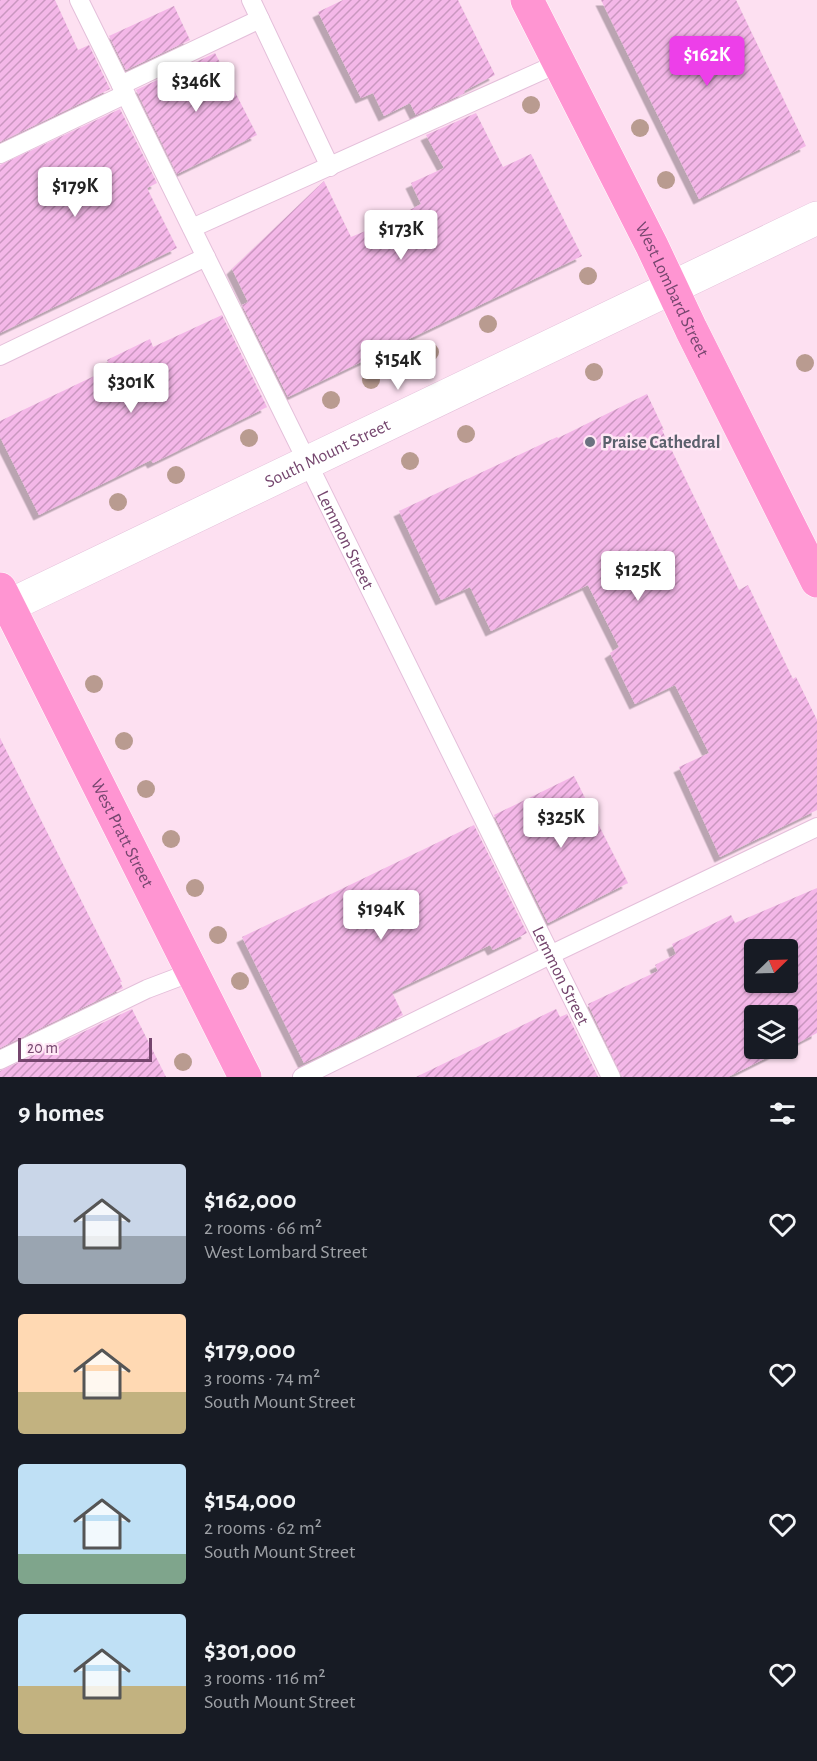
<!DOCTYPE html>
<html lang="en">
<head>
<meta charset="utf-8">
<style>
  body { margin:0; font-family:"Alegreya Sans",sans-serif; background:#20242c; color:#f1f3f6; height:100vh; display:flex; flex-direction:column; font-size:22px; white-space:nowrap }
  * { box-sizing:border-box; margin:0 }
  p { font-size:20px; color:#9ea1a6 }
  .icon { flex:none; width:33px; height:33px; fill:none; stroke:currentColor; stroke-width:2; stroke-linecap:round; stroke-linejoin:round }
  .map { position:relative; height:1077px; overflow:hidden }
  .details { display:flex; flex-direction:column; background:#171b24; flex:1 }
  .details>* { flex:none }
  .needle { width:39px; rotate:67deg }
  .fabs { position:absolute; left:744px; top:939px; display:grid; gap:12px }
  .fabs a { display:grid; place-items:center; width:54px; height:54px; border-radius:6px; background:#171b24; box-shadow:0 2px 4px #0004; font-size:30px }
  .scale { position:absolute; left:18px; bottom:15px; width:134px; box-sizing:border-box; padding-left:6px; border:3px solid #75466e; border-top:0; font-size:16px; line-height:21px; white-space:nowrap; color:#75466e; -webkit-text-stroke:4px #ffe7f5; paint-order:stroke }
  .price { position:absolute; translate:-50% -51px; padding:0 14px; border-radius:6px; background:#fff; color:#222; font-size:20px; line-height:39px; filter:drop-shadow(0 2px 3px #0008) }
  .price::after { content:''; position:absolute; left:50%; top:36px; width:18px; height:14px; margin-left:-9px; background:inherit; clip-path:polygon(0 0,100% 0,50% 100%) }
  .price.active { background:#ed3fe9; color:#fff }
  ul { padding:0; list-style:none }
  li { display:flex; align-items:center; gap:18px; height:150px; padding:0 18px }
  li span { display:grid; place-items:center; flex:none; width:168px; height:120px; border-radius:6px; color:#555 }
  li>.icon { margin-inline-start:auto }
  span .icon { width:72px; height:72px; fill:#fffc; stroke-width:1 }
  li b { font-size:26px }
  h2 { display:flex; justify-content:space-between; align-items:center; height:72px; padding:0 18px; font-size:26px }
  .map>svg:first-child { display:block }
  .building { fill:url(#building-hatch); fill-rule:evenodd; filter:url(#shadow) }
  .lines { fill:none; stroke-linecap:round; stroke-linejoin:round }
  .service-casing { stroke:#e4bfda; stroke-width:20 }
  .tertiary-casing { stroke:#e4bfda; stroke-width:34 }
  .primary-casing { stroke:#fff; stroke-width:34 }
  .service { stroke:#fff; stroke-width:18 }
  .tertiary { stroke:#fff; stroke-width:33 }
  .primary { stroke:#ff95d2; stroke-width:33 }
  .tree { fill:#b99b90 }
  .worship-dot { fill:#6b7280; stroke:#ffe7f5; stroke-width:2 }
  .labels { text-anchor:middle; stroke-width:5; stroke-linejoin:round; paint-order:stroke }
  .street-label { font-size:18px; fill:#75466e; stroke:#ffe7f5 }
  .worship-label { font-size:18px; font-weight:bold; fill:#5b616d; stroke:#ffe7f5; text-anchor:start }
</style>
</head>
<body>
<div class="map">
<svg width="817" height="1077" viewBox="0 0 817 1077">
  <defs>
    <pattern id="building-hatch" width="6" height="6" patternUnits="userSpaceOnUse" patternTransform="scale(1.5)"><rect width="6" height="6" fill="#f4b7e8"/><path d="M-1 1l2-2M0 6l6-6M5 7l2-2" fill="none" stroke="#ca97c0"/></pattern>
    <filter id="shadow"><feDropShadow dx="-5.5" dy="5.5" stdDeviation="0" flood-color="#0004"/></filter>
  </defs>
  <rect width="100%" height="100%" fill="#fde0f1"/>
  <g class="building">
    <path d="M0,0h55l23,50 11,-5 21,44 -110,53z"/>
    <path d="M343,0h115l37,75 -31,16 1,2 -49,22 -6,-12 -26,13 -11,-23 -12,5 -43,-86z"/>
    <path d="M601,0h135l70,146 -107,53z"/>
    <path d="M174,6l16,34 -64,30 -17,-34z"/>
    <path d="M215,53l42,82 -80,39 -41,-84z"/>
    <path d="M120,109l37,74 -10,5 30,60 -177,85v-168z"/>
    <path d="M476,113l27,54 28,-13 51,102 -294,141 -46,-92 6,-3 -16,-33 92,-88 27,56 36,-15 34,-18 -10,-21 33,-15 -18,-33z"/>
    <path d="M222,315l45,92 -114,56 -2,-3 -112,55 -39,-78v-16l111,-53 -4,-8 43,-21 3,8z"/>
    <path d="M647,394l17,36h-2l77,160 9,-5 45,94 3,-2 21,43v90l-97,47 -41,-90 30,-14 -34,-68 -40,19 -25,-51 9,-6 -31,-62 -97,46 -21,-44 -29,13 -42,-89 158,-74 1,1z"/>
    <path d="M0,738l122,244h-2l3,6 -123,60z"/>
    <path d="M574,776l54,107 -80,40 -54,-108z"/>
    <path d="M474,825l53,108 -34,17 -3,-5 -98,47 11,23 -99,48 -62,-126z"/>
    <path d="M817,888v145l-29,15v-32h-34v32h32l-58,29h-106l-34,-73 70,-33 -3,-6 21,-11 -4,-10 59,-29 4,8zM754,950h34v32h-34z"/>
    <path d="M132,1009l34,68h-166v-6z"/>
    <path d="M556,1009l4,8 7,-3 31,63h-182z"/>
  </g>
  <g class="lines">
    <g class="service-casing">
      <g id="service">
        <path id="s1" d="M79,0l532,1077"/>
        <path d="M251,0l79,167"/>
        <path d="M121,85l139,-66"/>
        <path d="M0,154l126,-60"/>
        <path d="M192,228l367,-165"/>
        <path d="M0,356l206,-99"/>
        <path d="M0,1060l147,-71 45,-17"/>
        <path d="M302,1077l248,-122 267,-128"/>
      </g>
    </g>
    <g class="tertiary-casing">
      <g id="tertiary">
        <path id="s2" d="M0,610l817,-392"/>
      </g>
    </g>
    <g class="primary-casing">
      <g id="primary">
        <path id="s3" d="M527,0l125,246 39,83 126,252"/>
        <path id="s4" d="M0,589l245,488"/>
      </g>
    </g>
    <use href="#service" class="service"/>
    <use href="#tertiary" class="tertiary"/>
    <use href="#primary" class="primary"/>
  </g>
  <g class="tree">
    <circle cx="531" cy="105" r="9"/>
    <circle cx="640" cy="128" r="9"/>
    <circle cx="666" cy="180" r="9"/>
    <circle cx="588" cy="276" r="9"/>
    <circle cx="488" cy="324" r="9"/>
    <circle cx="430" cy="352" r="9"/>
    <circle cx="805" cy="363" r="9"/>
    <circle cx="594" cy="372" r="9"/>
    <circle cx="371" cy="380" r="9"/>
    <circle cx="331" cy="400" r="9"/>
    <circle cx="466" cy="434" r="9"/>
    <circle cx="249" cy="438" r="9"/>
    <circle cx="410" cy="461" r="9"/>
    <circle cx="176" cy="475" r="9"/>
    <circle cx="118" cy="502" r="9"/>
    <circle cx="94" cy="684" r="9"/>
    <circle cx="124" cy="741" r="9"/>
    <circle cx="146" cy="789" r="9"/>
    <circle cx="171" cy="839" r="9"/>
    <circle cx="195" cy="888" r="9"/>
    <circle cx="218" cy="935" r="9"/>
    <circle cx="240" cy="981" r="9"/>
    <circle cx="183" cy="1062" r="9"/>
  </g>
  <circle class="worship-dot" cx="590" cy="442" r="6"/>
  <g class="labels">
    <g class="street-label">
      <text dy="6" stroke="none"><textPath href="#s3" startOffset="324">West Lombard Street</textPath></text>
      <text dy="6" stroke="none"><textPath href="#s2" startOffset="363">South Mount Street</textPath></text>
      <text dy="6" stroke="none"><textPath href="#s1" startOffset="602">Lemmon Street</textPath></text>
      <text dy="6" stroke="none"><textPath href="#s4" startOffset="273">West Pratt Street</textPath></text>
      <text dy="6" stroke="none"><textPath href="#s1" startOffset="1088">Lemmon Street</textPath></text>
    </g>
    <g class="worship-label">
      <text x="602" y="448">Praise Cathedral</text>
    </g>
  </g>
</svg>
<div class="fabs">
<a><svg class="needle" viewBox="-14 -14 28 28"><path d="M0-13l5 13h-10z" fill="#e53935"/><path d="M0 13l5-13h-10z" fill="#9ea1a6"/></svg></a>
<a><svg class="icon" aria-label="layers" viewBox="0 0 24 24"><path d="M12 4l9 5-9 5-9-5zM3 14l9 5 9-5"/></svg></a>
</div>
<div class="scale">20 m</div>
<b class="price active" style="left:707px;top:87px">$162K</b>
<b class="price" style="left:196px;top:113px">$346K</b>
<b class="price" style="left:75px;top:218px">$179K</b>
<b class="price" style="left:401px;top:261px">$173K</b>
<b class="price" style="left:398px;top:391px">$154K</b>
<b class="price" style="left:131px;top:414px">$301K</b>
<b class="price" style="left:638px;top:602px">$125K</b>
<b class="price" style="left:561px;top:849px">$325K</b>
<b class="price" style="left:381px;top:941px">$194K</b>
</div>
<section class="details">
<h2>9 homes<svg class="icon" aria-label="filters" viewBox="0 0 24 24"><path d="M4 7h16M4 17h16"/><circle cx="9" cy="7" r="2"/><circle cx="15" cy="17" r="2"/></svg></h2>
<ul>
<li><span style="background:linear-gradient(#c9d6e8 60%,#9aa5b1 0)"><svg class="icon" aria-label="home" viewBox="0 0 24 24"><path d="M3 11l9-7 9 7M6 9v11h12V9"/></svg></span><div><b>$162,000</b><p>2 rooms · 66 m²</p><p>West Lombard Street</p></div><svg class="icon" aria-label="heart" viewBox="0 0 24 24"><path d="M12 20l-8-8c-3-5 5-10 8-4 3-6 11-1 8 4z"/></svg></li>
<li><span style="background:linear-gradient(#ffd9b3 65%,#c2b280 0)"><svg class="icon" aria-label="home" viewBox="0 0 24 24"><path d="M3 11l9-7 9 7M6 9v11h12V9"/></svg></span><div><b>$179,000</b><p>3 rooms · 74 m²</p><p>South Mount Street</p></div><svg class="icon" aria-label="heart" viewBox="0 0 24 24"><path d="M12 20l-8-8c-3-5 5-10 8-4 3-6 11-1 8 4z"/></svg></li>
<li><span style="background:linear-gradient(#bfe0f5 75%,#7fa58c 0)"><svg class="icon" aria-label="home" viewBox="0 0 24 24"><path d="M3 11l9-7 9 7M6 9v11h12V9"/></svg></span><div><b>$154,000</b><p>2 rooms · 62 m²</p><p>South Mount Street</p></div><svg class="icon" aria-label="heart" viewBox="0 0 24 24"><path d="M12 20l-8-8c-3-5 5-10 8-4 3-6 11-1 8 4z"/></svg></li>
<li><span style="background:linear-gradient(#bfe0f5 60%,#c2b280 0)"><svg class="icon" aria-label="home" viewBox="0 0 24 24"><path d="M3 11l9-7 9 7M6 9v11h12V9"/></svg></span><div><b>$301,000</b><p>3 rooms · 116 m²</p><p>South Mount Street</p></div><svg class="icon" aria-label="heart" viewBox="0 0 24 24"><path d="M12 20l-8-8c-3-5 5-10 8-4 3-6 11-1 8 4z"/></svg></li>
</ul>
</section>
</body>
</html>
